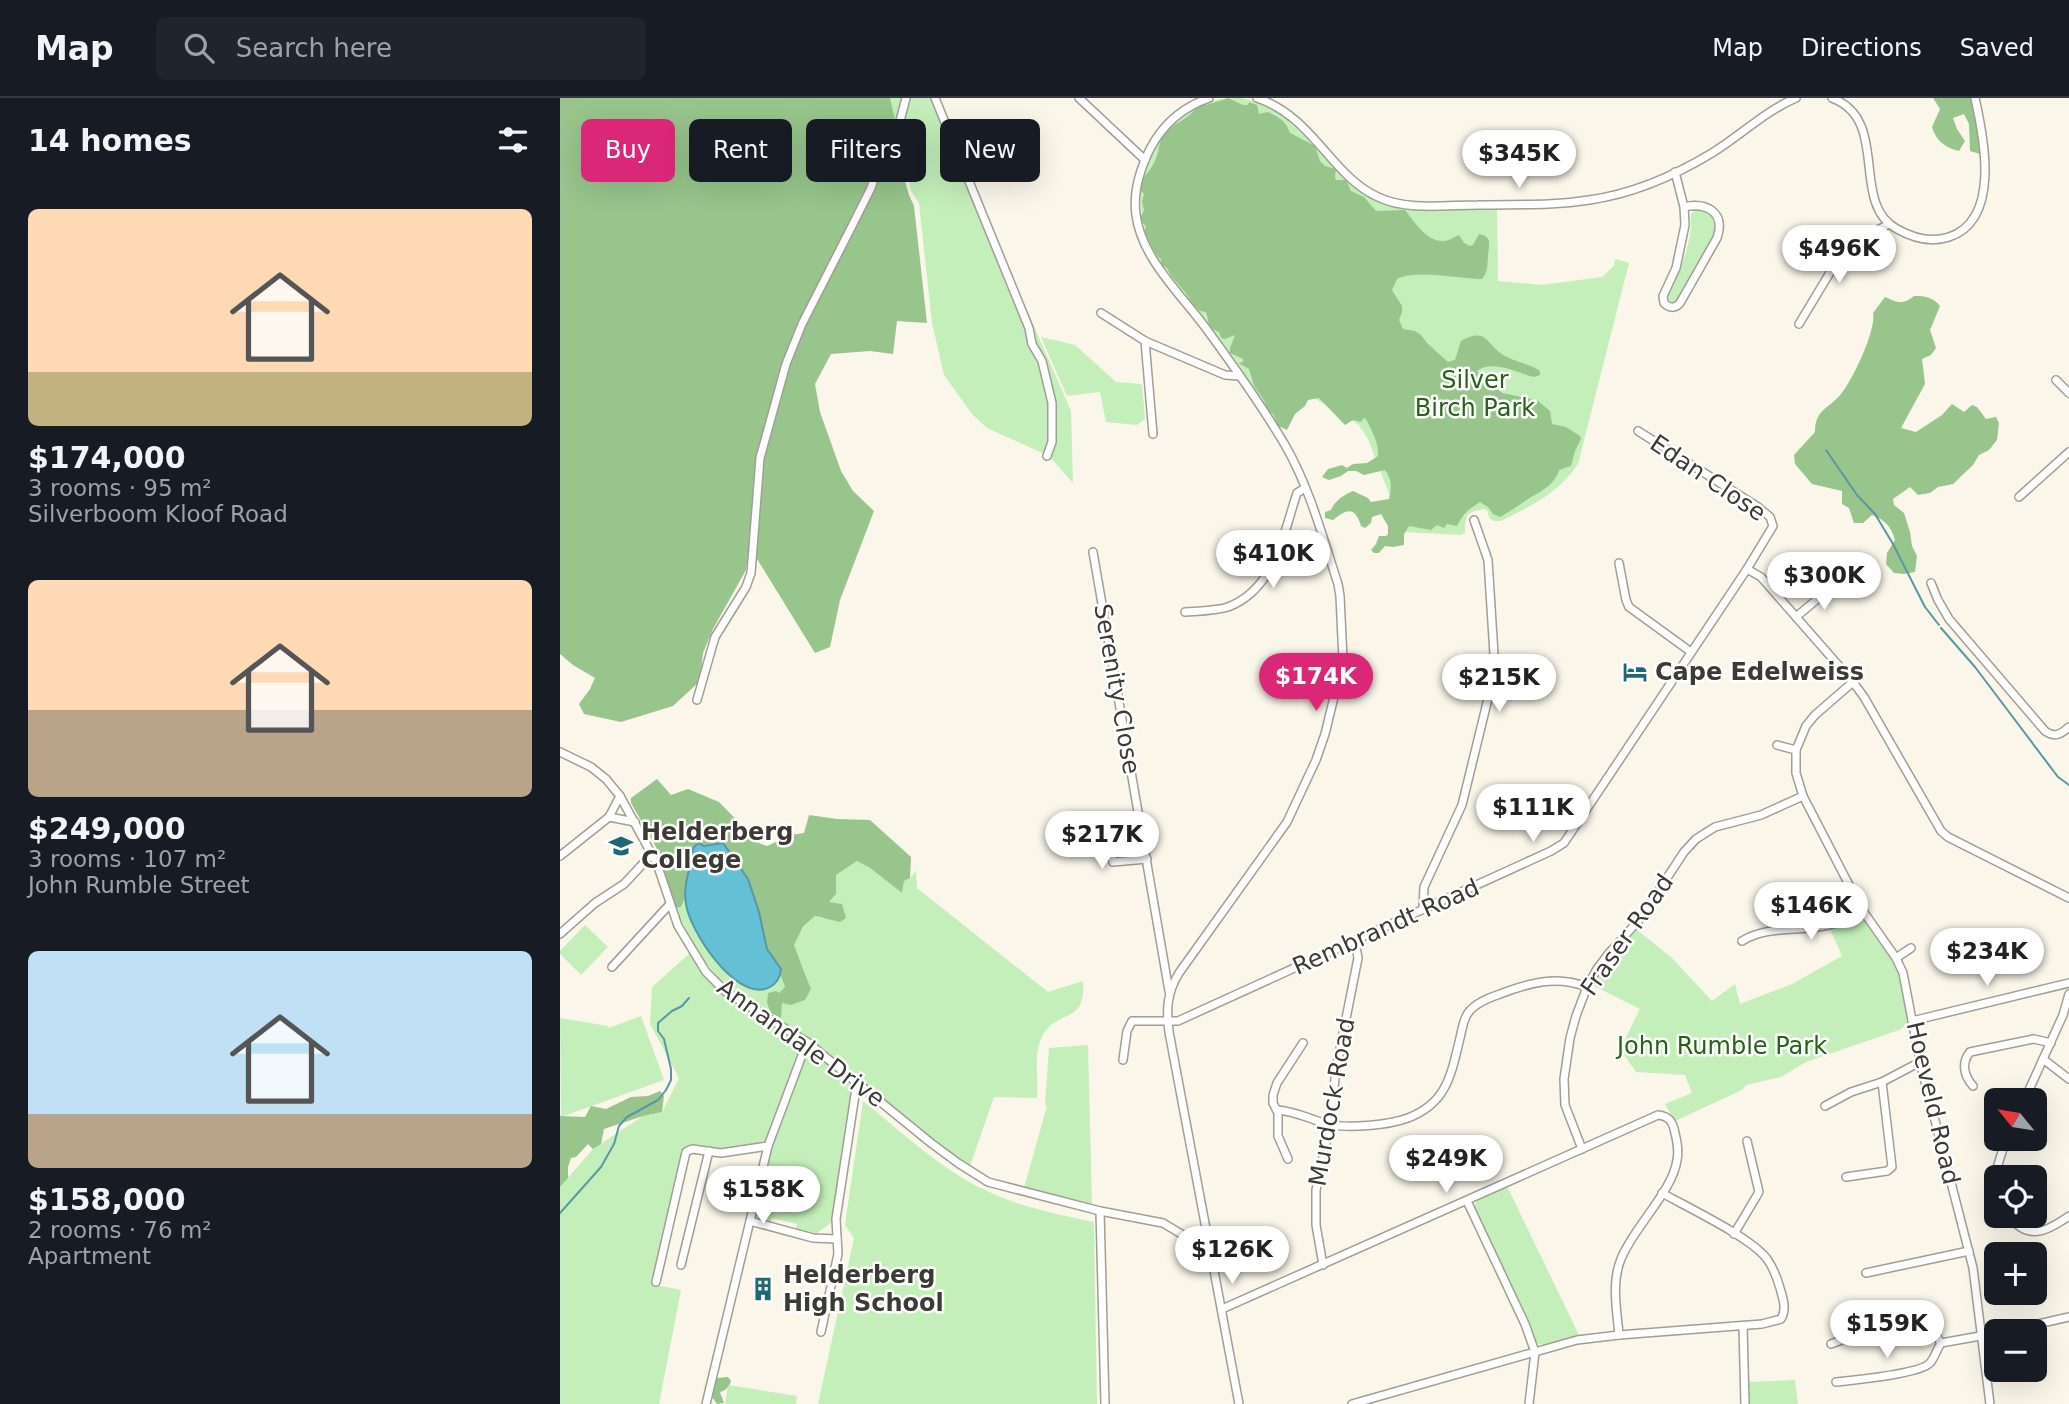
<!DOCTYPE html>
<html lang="en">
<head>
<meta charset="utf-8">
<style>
  body { margin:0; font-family:"DejaVu Sans",sans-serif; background:#20242c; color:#f1f3f6; height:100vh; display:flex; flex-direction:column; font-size:26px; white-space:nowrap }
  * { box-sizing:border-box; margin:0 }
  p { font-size:23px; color:#9ea1a6 }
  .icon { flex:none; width:38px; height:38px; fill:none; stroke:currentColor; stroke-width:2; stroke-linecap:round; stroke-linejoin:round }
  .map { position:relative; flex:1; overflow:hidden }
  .drawer { display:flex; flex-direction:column; background:#171b24; width:560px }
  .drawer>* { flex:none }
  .guide { position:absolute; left:21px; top:21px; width:665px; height:63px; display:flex; gap:14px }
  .needle { width:46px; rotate:300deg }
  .fabs { position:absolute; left:1424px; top:990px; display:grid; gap:14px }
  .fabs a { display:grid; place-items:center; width:63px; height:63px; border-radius:10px; background:#171b24; box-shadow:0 7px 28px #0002; font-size:35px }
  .price { position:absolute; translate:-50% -60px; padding:0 16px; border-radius:24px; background:#fff; color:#222; font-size:23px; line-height:46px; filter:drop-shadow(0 2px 4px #0008) }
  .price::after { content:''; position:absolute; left:50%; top:42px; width:21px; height:16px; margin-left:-10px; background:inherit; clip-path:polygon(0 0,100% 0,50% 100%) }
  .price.current { background:#db2777; color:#fff }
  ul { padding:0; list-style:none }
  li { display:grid; align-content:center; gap:14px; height:371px; padding:0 28px }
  li span { display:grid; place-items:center; height:217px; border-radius:10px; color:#555 }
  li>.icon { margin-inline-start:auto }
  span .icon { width:126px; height:126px; fill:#fffc; stroke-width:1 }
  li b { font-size:30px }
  h2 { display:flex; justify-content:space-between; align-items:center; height:84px; padding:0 28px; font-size:30px }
  .tag { padding:0 24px; border-radius:10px; background:#171b24; box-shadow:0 7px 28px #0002; font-size:24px; line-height:63px }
  .tag.current { background:#db2777; color:#fff }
  header { display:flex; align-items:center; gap:42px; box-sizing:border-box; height:98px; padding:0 35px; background:#171b24; border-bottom:2px solid #363941 }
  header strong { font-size:33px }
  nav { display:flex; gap:38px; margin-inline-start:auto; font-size:24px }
  .search { width:490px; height:63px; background:#20242c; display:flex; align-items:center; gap:18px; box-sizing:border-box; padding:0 24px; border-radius:10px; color:#9ea1a6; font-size:26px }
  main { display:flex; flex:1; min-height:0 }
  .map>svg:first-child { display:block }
  .green { fill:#c4efba }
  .forest { fill:#97c58c }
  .water { fill:#64c0d4; stroke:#5898a4; stroke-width:2 }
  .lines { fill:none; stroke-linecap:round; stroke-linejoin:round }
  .stream { stroke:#5898a4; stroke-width:2 }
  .minor-casing { stroke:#a19e93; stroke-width:10 }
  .minor { stroke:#fff; stroke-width:7 }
  .labels { text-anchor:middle; stroke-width:5; stroke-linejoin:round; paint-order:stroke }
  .park-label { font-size:24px; fill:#286218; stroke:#fff }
  .street-label { font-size:24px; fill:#3c3a35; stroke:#fff }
  .poi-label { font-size:24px; font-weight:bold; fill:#3c3a35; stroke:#fff; text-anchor:start }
</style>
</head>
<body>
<header>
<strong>Map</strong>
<div class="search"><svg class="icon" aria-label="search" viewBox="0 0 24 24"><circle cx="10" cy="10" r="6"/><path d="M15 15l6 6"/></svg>Search here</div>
<nav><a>Map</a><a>Directions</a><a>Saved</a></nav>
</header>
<main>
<section class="drawer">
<h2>14 homes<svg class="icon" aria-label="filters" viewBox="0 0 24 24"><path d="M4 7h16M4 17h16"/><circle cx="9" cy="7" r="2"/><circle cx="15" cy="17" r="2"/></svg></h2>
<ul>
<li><span style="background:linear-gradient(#ffd9b3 75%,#c2b280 0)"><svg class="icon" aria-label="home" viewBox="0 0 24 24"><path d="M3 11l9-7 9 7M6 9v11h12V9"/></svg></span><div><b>$174,000</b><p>3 rooms · 95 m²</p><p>Silverboom Kloof Road</p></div></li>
<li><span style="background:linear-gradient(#ffd9b3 60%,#b9a48a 0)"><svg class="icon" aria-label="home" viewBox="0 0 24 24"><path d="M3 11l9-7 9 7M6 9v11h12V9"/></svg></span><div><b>$249,000</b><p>3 rooms · 107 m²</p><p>John Rumble Street</p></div></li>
<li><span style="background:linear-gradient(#bfe0f5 75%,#b9a48a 0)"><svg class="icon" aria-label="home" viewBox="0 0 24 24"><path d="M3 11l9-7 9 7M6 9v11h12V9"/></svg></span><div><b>$158,000</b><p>2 rooms · 76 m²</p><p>Apartment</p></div></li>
</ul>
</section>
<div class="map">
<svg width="1509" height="1306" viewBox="0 0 1509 1306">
  <rect width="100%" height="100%" fill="#faf6ea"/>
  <g class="green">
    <path d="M330,0h44l137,313 2,72 -24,-27 -62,-28 -15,-14 -28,-39 -12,-52 -13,-120 -8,-12 -6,-29 -9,-21z"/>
    <path d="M682,0c36,9 61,32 86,59 16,18 29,36 52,45 30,12 84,6 117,6l1,73 44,4 60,-8 12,-11 1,-7 14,4 -51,201c-19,29 -47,42 -77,57h-7l-4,-2 -3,-9 -3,-1c-18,3 -19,6 -19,24l-4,2 -57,-3 -36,-93 -10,-15 -46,-27 -35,26c-19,-27 -36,-57 -57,-84 -39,-49 -98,-102 -74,-172 4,-11 9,-23 17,-33 23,-27 43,-36 79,-36z"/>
    <path d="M1137,111l17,6 4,15 -41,73h-5l-6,-6c12,-21 22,-44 25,-69 1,-9 -4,-14 6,-19z"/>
    <path d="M481,239l34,8 41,37 26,2 3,35 -8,6 -31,-3 -6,-30 -33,4z"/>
    <path d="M297,763l13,7 32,25 2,-13 6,-2 6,-7 1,17 131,104 35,-11c3,43 -23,28 -39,52 -12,19 -5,43 -7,65l-43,-1 -25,72 -190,-147 1,-3c-13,-7 -27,-14 -39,-22 -32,-22 -50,-54 -65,-89l5,-1 4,-7c5,25 21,47 36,68l56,14 3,-8 5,13 -16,19 2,7 11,-3v-8l29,-13 -7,-20 -11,-24 11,-18 11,-11 8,3 5,-16 8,-9v-19z"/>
    <path d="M1295,817l9,1c26,38 42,61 44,108l-9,6 -93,32 -25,15 -35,8 -4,5 -67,31 -10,-17 27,-11 -7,-18 -49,-3 -16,-23 20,-40 -48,-24 18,-27 26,-29 37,30 39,42 23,-17 5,20 52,-20 50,-28 -12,-27z"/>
    <path d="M25,827l23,22 -27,28 -21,-21v-3z"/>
    <path d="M130,855l14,20 99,70 -35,99c-18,13 -56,8 -78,6l-10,15 -28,121 29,6 -22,114h-99v-217l33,-38 50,-33 19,-4 17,-34 -29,-54 2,-37z"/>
    <path d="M81,918l23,64 -103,37 -1,-99 48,8 1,2z"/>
    <path d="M528,947l4,159 -68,-16 23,-82 -2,-1 4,-57z"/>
    <path d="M247,949l46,38 -18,126 -3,11 -17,13 -19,-5 1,-6 -26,-6 -1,6 -14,-5 -2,-7 17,-65z"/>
    <path d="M303,1003c39,31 77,68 122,89 34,17 72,24 109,32l3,182h-279l36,-166 -9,-13z"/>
    <path d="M947,1088l72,149 -35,10 -6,-1 -3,-4 -60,-131v-5l3,-4z"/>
    <path d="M1235,1282l3,24h-49v-22z"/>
    <path d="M168,1287l69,11 -1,8h-71z"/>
  </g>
  <g class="forest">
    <path d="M0,0h330l5,22 -8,29 12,11 10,35 5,11 13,117 -30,-2 -4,33 -23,-3 -39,3 -16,30 5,28 21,59 12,20 21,20 -34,89 -10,47 -15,6 -61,-99 -6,-1 -2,17 -33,59 -10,24 -3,28 -27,25 -52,16 -37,-8 -5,-10 11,-15 5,-11 -22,-13 -13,-11z"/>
    <path d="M668,0l15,7h5l1,-3 8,3 2,9 9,-2c11,5 18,9 22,21l25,13 5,15 5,5 11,3 -1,8 1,3h10l5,11 13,6 12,14 29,-1c9,11 21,32 39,31 5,0 10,-4 15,-6l5,8 6,3 3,-1 6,-11c15,3 9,12 9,23 -1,10 0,15 -6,22 -24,0 -63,-10 -85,0l-5,11 10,16v6l-3,8 4,9 12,2 6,4 6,8 21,19 7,-2 6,-19c27,-15 25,5 44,15 10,6 22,7 32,13l3,2v4l-6,2c-16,-4 -42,-18 -57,-6l25,22 35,7 13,11 2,13 14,3 14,9 1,3 -6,12 -4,15 -12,4c-4,16 -22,23 -34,31 -8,5 -15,11 -25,16l-7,-3 -5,-7 -8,-5c-14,10 -14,8 -23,24l-10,-2 -3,4 -7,-3 -6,5 -22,-4 -5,8v11l-11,2 -8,-1 -6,7h-5l-3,-3 5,-6 3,-8h7l2,-2v-8l-7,-12 -9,3 -1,6 -6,5 -4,-2c-6,-19 -13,-18 -28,-6l-8,-2v-6l6,-2c4,-10 13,-15 22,-19l15,7 3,4 18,-3c3,-12 3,-19 -4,-29l-21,5 -8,-4h-8l-7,5 -12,4 -7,-3 6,-8 14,-4 5,3 6,-4 14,-1 11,-7c1,-13 -6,-25 -12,-37l-2,-1 -3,4 -8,-2 -8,5 -26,-27 -11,2 -3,6 -10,8 -8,16 -9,-4 -5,-12 -5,-3 -4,-11 -10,-14 -5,-17 -9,-5 -1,-1 4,-1v-3l-13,-6v-5l5,-13 -10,4 -4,-1 -2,-6c-12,-4 -10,-11 -13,-20l-6,-1 -7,-7 -8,-12 -14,-16 -4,-8 -6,-4v-5c-9,-6 -10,-18 -17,-26l2,-7 -5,-4v-6l3,-6 -2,-8 2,-8 -4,-4v-9c9,-9 15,-17 18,-29 1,-5 2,-11 5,-16 9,-13 26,-16 33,-29 4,0 27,-7 32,-9z"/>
    <path d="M1373,0h40l7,56 -10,-3 -1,-27 -5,-10 -11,4 4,11 8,12 -6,10c-13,-3 -23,-10 -27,-24l8,-18z"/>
    <path d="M1354,198c11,0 19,1 26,10l-10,24 6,18 -5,7 -9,4 3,25 -24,44 15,4 26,-17 10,-11 12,8 8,-7 5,2 9,12 10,-2 3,6 -2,17 -8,10 -10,5 -6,10 -20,19 -15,3 -8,6 -12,2 -8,-8 -17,12 1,6 10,8 6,19 2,14 5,10 -2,16 -11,2 -10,-1 -8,-9 1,-11 8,-13c-4,-14 -10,-20 -23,-25l-9,8h-9l-5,-15 -7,-4v-13l-30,-7 -17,-20 -1,-9 21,-23c0,-23 14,-23 26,-38 11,-13 36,-65 32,-81l12,-16c13,6 18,8 29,-1z"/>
    <path d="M97,681l14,16 17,-6 31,13 40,41 8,3 24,-11 13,-2 5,-18 28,4 33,1 41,37 -1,21 -6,3 -2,12 -32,-25 -13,-7 -21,14v19l-7,8 13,2 4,14 -6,4 -25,-6 -12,11 -9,18 17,44 -6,11 -14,5 -9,-2 -1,15 -10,-5 -4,-10 1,-10 8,-2 3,2 6,-6 -5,-13 1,-5 -14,-20 -8,-37 -11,-33 -25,-36 -31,17c-6,15 -3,33 -11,47l-5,1 -6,-7 -8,-23 -1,-22 -30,-53v-5z"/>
    <path d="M100,993l4,5 -2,16 -19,4 -39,13 -3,15 -8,5 -5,-5 -12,13 -5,1 -3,9v11l-8,9v-71l25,1 6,-11 15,3 25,-12 17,-1z"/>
    <path d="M168,1279l3,4c-2,6 -6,10 -11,11l4,11 -7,1 -7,-10 4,-12 3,-4z"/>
  </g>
  <path class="water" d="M139,745l5,3 19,-3 25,36 11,33 8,37 14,20c-1,10 -6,17 -16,20 -32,8 -75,-58 -79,-85 -3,-14 2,-29 5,-43 2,-8 -1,-13 8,-18z"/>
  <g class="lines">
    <g class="stream">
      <path d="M1266,352l31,45 18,19 18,30 32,63 14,18"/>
      <path d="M1381,530l34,39 83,110 11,8"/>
      <path d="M0,1115l41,-46 13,-23 5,-18 8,-9 31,-17 8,-10 5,-10v-11l-7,-30 -6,-8v-8l14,-12 10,-5 7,-8"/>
    </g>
    <g class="minor-casing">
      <g id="minor">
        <path d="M375,0l94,230 3,16 10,17 10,42v39l-5,14"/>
        <path d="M519,0l66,62"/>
        <path d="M697,0c57,19 73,77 121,99 29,14 68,8 100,8 37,-1 74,1 111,-5 43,-6 85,-24 123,-47 28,-17 53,-42 84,-55"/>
        <path d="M1272,0c59,22 17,105 65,131 16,9 34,14 52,8 52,-17 35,-99 26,-139"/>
        <path d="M1115,74l9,35 1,18 -9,43 -13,28 1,7c5,5 11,6 16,0l37,-65c9,-26 -11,-36 -33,-31"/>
        <path d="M541,215l44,28 80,34 14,1"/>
        <path d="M1239,226l44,-73 6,-6 40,-21"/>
        <path d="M585,243l8,93"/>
        <path d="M1496,282l13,13"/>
        <path d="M1459,399l50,-45"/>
        <path d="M533,454l76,439"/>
        <path d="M1059,465l7,37 3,7 62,45"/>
        <path d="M1187,471l14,8 92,105 11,15 77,134 7,6 121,61"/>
        <path d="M1371,485l7,17 11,19 96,112c10,7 16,3 24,-4"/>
        <path d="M625,514c14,-1 30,-1 43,-5 47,-18 55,-72 69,-114l8,-5"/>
        <path d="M1236,519l38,-32"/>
        <path d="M1293,584l-38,33 -9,11 -10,24v23l7,23 58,112 35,50 7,15 17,89 53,206 17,136"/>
        <path d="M137,602l18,-63 31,-50 5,-14 9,-115 26,-94 16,-40 51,-100 18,-36 7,-21 17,-27 11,-42"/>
        <path d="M1217,647l19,5"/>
        <path d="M0,654l31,15 15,12 14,17 37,68 21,62 28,46 20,20 81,50 124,101 27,20 30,19 112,29 63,12 35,21"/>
        <path d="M49,719l26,5"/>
        <path d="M545,725l8,39 34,-3"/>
        <path d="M0,758l49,-39 11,-21"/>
        <path d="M863,811l1,-22 38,-82 33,-135 -7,-110 -14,-40"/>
        <path d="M0,836l35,-31 29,-19 28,-30"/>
        <path d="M1182,843c27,-17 61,-8 91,-17 10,-3 19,-11 28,-16"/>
        <path d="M1336,860l15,-10"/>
        <path d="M52,869l58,-63"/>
        <path d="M1352,923l157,-38"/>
        <path d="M1483,961l26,20"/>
        <path d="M563,962l4,-29 5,-10h46l373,-170 13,-8 183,-274 26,-43 -3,-9 -12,-10 -120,-76"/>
        <path d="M1413,988c-9,-10 -12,-23 -3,-34l64,-13 17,4"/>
        <path d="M1464,1003l39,-86 6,-21"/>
        <path d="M1265,1008l26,-14 31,-10 38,-20"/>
        <path d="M717,1012c18,1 35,10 51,14 20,5 61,1 80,-6 39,-15 43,-43 52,-80 2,-8 3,-18 8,-25 7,-10 21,-15 32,-19 29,-11 56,-19 87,-7"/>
        <path d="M1022,1051l-17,-44 -1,-26 6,-41 6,-22 11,-29 10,-18 12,-16 31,-34 44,-67 12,-13 19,-12 46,-12 42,-19"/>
        <path d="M728,1061l-10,-23v-23l-5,-10v-8l4,-12 26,-40"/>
        <path d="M1286,1079l41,-6 5,-4 -10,-85"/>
        <path d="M1437,1080v-10l9,-29"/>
        <path d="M907,1103l58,123 10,28 -6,52"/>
        <path d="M540,1113l5,193"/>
        <path d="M1449,1118c19,25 37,16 60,0"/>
        <path d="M190,1123l63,17 24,1"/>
        <path d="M647,1136l-38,-202c-3,-23 -2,-39 10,-59l108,-151 29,-62 9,-26 18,-74 -3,-64 -2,-12c-15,-46 -29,-98 -53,-139 -23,-39 -50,-77 -77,-114 -25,-35 -66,-71 -72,-116 -3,-22 4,-46 14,-66 13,-25 33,-42 59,-51"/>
        <path d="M1174,1136l25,-42 -12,-51"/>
        <path d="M649,1146l-4,3 -5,-1 -3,-4 2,-7 6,-2 5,5 -1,6 30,160"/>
        <path d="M121,1167l28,-114"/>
        <path d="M763,1167l-7,-40v-35l14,-66 6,-55 22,-111 -3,-17"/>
        <path d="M1306,1175l103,-22"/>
        <path d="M96,1184l30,-130 6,-3 29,4 47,-7"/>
        <path d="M662,1211l436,-194c11,1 15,7 17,18 2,8 4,18 2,27 -4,31 -44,68 -56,99 -10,24 -4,51 -2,76"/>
        <path d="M1183,1228l2,78"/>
        <path d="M261,1234l17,-78 -2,-35 21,-137"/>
        <path d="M1443,1234l66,-15"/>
        <path d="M1381,1245l56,-10"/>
        <path d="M1271,1246l84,-31 9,4 17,26"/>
        <path d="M1276,1284c17,-2 84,-8 94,-19 5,-6 7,-14 11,-20"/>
        <path d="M146,1306l62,-258 39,-104"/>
        <path d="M792,1306l225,-64 42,-5 143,-11 19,-5c6,-10 2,-20 -1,-31 -3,-10 -7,-21 -13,-29 -15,-21 -80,-52 -105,-66"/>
      </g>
    </g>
    <use href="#minor" class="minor"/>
  </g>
  <defs>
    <g id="hotel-bare" transform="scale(1.89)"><path d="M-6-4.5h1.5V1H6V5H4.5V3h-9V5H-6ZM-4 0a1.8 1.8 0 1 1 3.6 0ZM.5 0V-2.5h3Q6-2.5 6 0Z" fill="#1e6774" stroke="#fff" stroke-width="2.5" paint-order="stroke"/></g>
    <g id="university-bare" transform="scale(1.89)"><path d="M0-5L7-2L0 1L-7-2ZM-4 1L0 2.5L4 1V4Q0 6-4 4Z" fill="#1e6774" stroke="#fff" stroke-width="2.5" paint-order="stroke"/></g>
    <g id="building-bare" transform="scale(1.89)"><path d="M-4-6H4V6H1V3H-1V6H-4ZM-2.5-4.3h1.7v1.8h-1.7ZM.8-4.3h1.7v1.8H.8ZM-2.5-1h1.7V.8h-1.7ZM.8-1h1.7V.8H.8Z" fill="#1e6774" stroke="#fff" stroke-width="2.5" paint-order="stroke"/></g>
  </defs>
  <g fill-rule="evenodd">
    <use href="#hotel-bare" x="1075" y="574"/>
    <use href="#university-bare" x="61" y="748"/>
    <use href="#building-bare" x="203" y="1191"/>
  </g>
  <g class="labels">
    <g class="park-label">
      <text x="915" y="290">Silver<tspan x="915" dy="28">Birch Park</tspan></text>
      <text x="1162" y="956">John Rumble Park</text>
    </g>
    <g class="street-label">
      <text transform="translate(1148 380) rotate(34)" y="8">Edan Close</text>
      <text transform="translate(557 591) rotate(80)" y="8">Serenity Close</text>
      <text transform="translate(826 829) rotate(-24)" y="8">Rembrandt Road</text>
      <text transform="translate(1067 837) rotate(-55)" y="8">Fraser Road</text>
      <text transform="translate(241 945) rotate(36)" y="8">Annandale Drive</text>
      <text transform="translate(772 1004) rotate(-80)" y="8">Murdock Road</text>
      <text transform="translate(1373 1005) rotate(77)" y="8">Hoeveld Road</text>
    </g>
    <g class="poi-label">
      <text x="1095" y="582">Cape Edelweiss</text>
      <text x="81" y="742">Helderberg<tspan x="81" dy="28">College</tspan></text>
      <text x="223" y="1185">Helderberg<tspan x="223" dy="28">High School</tspan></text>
    </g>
  </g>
</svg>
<div class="fabs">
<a><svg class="needle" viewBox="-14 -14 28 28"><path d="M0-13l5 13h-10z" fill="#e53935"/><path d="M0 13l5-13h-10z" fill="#9ea1a6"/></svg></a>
<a><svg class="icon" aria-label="locate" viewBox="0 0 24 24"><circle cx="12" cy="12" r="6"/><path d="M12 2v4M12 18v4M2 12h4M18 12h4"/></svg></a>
<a>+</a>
<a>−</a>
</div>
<b class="price" style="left:959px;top:92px">$345K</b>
<b class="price" style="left:1279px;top:187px">$496K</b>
<b class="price" style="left:713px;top:492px">$410K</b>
<b class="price" style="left:1264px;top:514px">$300K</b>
<b class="price current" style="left:756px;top:615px">$174K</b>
<b class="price" style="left:939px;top:616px">$215K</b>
<b class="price" style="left:973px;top:746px">$111K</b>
<b class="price" style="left:542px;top:773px">$217K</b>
<b class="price" style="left:1251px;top:844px">$146K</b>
<b class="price" style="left:1427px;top:890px">$234K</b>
<b class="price" style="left:886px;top:1097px">$249K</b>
<b class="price" style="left:203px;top:1128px">$158K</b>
<b class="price" style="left:672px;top:1188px">$126K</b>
<b class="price" style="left:1327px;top:1262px">$159K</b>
<div class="guide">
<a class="tag current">Buy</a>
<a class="tag">Rent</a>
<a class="tag">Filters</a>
<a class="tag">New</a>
</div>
</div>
</main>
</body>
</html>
